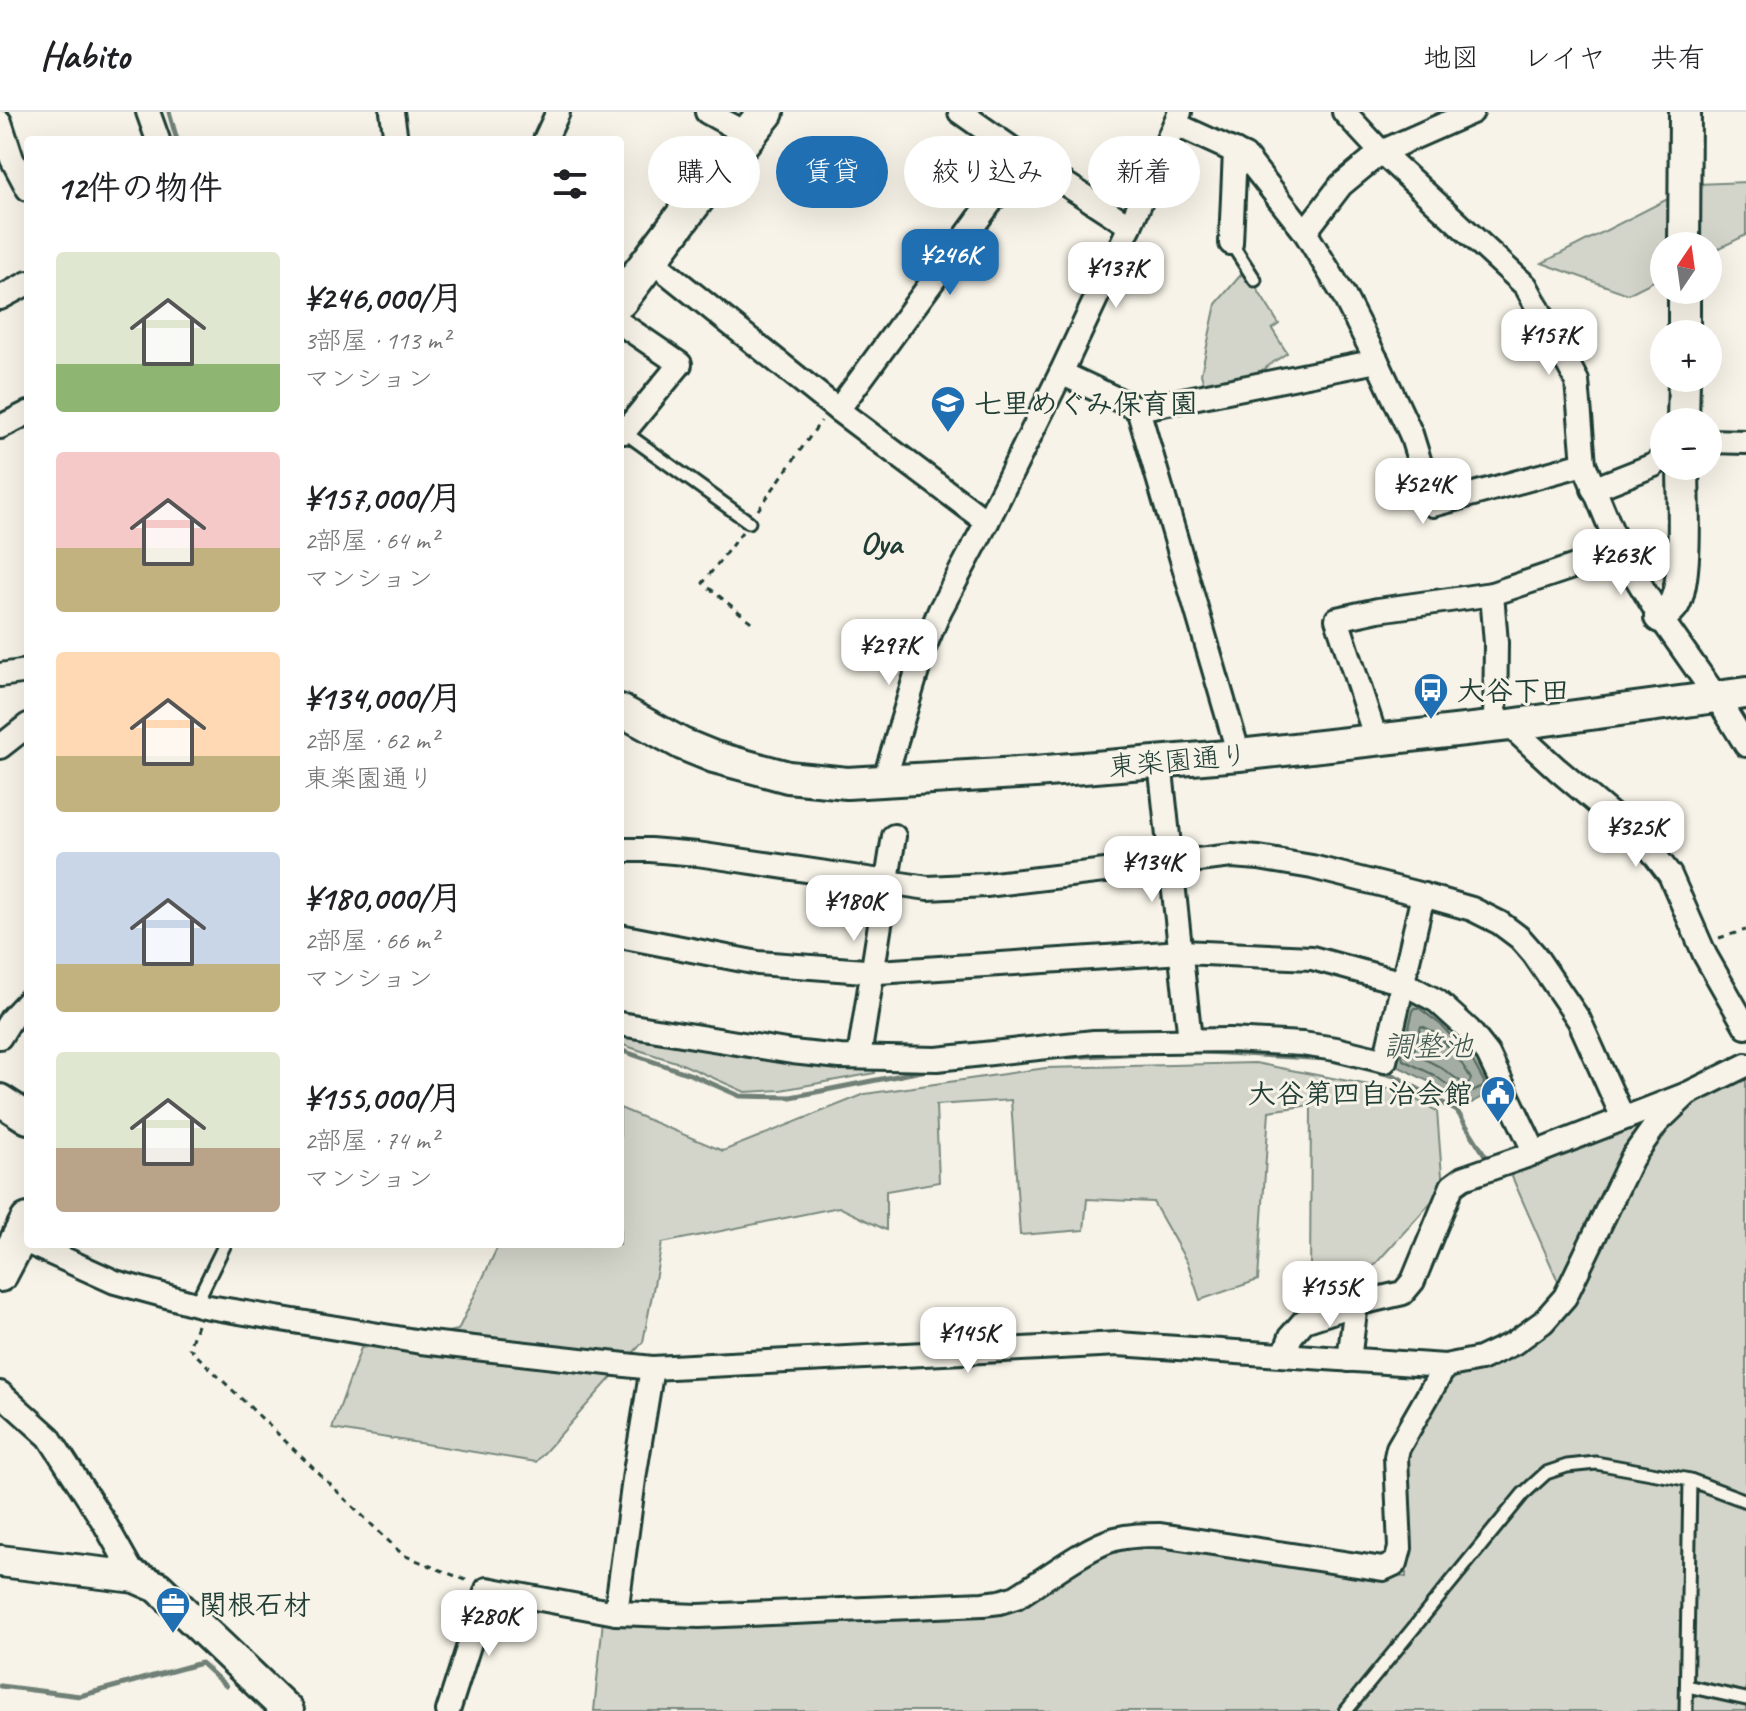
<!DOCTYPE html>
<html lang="ja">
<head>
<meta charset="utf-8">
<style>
  body { margin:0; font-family:Caveat,"Klee One",sans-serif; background:#f2f2f2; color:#202124; height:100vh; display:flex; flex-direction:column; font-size:30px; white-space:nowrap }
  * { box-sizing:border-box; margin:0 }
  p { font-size:26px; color:#757577 }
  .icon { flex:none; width:44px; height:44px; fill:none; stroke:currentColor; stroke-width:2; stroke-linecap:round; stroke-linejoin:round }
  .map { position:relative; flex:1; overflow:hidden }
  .side { position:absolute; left:24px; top:24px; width:600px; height:1112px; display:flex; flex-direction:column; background:#fff; border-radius:8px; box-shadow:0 8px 32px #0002 }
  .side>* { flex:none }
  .hud { position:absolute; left:648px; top:24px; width:760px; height:72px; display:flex; gap:16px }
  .needle { width:52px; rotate:13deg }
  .fabs { position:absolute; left:1650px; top:120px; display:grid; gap:16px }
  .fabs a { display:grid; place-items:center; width:72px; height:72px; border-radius:50%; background:#fff; box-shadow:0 8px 32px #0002; font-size:40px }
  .price { position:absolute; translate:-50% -68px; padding:0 18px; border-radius:16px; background:#fff; color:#222; font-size:26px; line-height:52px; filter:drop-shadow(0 2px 4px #0008) }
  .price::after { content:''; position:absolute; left:50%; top:48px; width:24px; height:18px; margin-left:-12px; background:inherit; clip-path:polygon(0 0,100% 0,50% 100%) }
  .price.selected { background:#1f6fb2; color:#fff }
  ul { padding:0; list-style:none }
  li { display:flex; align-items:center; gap:24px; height:200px; padding:0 32px }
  li span { display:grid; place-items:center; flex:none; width:224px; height:160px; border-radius:8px; color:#555 }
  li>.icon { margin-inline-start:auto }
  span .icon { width:96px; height:96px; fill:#fffc; stroke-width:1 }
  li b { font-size:34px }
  h2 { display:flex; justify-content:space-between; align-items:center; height:96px; padding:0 32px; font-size:34px }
  .chip { padding:0 28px; border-radius:36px; background:#fff; box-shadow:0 8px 32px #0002; font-size:28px; line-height:72px }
  .chip.selected { background:#1f6fb2; color:#fff }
  header { display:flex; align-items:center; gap:48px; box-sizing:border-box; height:112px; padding:0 40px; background:#fff; border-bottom:2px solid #e0e0e0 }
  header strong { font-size:38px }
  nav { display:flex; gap:44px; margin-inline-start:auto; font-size:28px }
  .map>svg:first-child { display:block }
  .green { fill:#d3d5ca; stroke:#79897f; stroke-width:2 }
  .water { fill:#a4ada3; stroke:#6f8077; stroke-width:2 }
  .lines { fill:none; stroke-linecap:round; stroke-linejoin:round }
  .shore { stroke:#546a60; stroke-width:2 }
  .stream { stroke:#6f8077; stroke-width:5 }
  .lane-casing { stroke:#1f3d34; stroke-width:17 }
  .street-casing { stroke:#1f3d34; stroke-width:28 }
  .secondary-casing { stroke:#1f3d34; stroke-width:36 }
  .primary-casing { stroke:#1f3d34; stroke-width:40 }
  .path { stroke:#1f3d34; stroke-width:3; stroke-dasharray:6 6; stroke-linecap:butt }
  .lane { stroke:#f7f3e8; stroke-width:11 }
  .street { stroke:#f7f3e8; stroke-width:22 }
  .secondary { stroke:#f7f3e8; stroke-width:30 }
  .primary { stroke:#f7f3e8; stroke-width:34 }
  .labels { text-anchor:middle; stroke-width:6; stroke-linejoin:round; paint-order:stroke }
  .poi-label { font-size:28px; font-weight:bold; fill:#1f3d34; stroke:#f7f3e8; text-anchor:start }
  .street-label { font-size:28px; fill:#1f3d34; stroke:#f7f3e8 }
  .water-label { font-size:30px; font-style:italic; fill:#405950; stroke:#f7f3e8 }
  .quarter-label { font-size:32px; font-weight:bold; fill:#1f3d34; stroke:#f7f3e8 }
</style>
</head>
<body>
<header>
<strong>Habito</strong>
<nav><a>地図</a><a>レイヤ</a><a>共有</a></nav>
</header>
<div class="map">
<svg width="1746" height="1599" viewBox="0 0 1746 1599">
  <rect width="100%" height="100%" fill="#f7f3e8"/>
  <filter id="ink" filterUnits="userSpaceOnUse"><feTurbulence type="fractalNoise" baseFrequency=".0125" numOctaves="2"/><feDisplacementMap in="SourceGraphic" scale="16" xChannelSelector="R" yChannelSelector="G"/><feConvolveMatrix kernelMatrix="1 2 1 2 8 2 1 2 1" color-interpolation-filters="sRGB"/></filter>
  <g filter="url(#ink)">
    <g class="green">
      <path d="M1746,70v53l-38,19v-8h-44v30l-36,18 -86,-31 155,-79z"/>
      <path d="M1245,158l34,54 -7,5 15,24 -31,21 -52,11 -3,-11 15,-70z"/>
      <path d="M620,916l253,35 2,10 -94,17 -36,2 -63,-28 -62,-20z"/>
      <path d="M1255,951l145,28 37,20 6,78 -91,101 -42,-4 1,-181 -42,6 -11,169 -58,20 -12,-36 -35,-62 -66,-3 -3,31 -64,5 -9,-135 -75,5 3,77 -53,9v39l-47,-23 -177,36 -19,99 -107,120 -204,-33 29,-81 97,-18 41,-86h121v-136l103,43 142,-57 181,-26z"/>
      <path d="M1746,966v633h-1152l9,-91 389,-8 100,-58 30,-9 49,-3 235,35 -1,-121 40,-71 132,-90 13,-24 45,-100 34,-46 30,-24z"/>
      <path d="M1640,1008l6,4 -85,164 -52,-118z"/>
    </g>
    <path class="water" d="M1414,883l32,24 32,34 19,36 -33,18 -34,-25 -37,-18 14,-66z"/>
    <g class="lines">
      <g class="shore">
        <path d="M1415,896h4l22,17 30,33 13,24 -1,5 -20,9 -29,-21 -31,-15 -1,-4 11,-45z"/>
        <path d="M1421,914c17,4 41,36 50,53l-2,4 -5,1 -24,-17 -25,-13 -1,-3z"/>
      </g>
      <g class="stream">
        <path d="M169,0l8,28"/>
        <path d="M620,938l72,25 48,21 51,1 141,-28"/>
        <path d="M1189,939l139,8 67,17 62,35 31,49"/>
        <path d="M1049,946l114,-6"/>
        <path d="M0,1574l80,10 121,-33 25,23"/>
      </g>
      <g class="lane-casing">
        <g id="lane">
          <path d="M1231,131l24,37"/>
          <path d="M624,320l125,90"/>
          <path d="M196,1191l29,-59"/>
          <path d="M1687,1574l59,13"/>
          <path d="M1346,1599l177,-217 23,-21 21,-7 29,-3 94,17 56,21"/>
          <path d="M1686,1599l4,-231"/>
        </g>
      </g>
      <g class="street-casing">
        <g id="street">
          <path d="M148,0l10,28"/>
          <path d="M392,0l4,28"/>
          <path d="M707,0l40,22"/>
          <path d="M960,0l64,45 106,69"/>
          <path d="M1344,0l37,40 145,134 51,95 7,83 36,87 40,66 57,81 29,47"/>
          <path d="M0,10l12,37 16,30"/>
          <path d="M1175,12l70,32 60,76 38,62 34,67 34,73 22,71 151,-41"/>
          <path d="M545,28l13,-28"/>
          <path d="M1305,120l36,-47 40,-33 91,-40"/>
          <path d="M1231,131l4,-92"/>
          <path d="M651,148l187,150 149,112"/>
          <path d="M0,186l28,-15"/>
          <path d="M620,211l60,41 -56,68"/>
          <path d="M1061,261l77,36 239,-48"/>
          <path d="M1138,297l101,346"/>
          <path d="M838,298l186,-253"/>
          <path d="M0,315l28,-14"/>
          <path d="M1708,329l38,1"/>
          <path d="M1593,377l61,-24 10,-8"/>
          <path d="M1492,482l4,49 -1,83"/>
          <path d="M0,563l28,-4"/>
          <path d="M1509,613l48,44 90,76 23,30 35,80 41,72"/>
          <path d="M1376,627l-39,-120 41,-9 114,-16 128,-43"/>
          <path d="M0,635l28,-22"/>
          <path d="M1160,650l30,278"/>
          <path d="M884,669l40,-133 16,-38 47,-88 74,-149 69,-147 50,-114"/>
          <path d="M620,738h30l47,4 231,34 58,-3 246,-29 27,2 53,9 111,28 49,14 28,14 20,15 14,16 45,66 44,98"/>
          <path d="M620,824l138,27 120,9 304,-20 130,6 91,25 34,18 32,29 19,24 47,99"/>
          <path d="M620,912l172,28 48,5 97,2 157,-17 135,-2 73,4 34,5 49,12 38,-166"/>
          <path d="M0,925l11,-18 17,-18"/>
          <path d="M859,945l35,-221"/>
          <path d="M31,1132l84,38 88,24 218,36 231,26 466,-24 327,22 35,-7 34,-16 29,-21 22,-25 67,-139 25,-35 30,-29"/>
          <path d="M1284,1243l7,-19 13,-15 52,-17 47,-11 10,-12 39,-95 11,-8 72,-25 152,-59 59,-29"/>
          <path d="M1349,1248l7,-56"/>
          <path d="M0,1281l49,44 56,87 30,53"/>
          <path d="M616,1501l19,-141 17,-104"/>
          <path d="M448,1599l39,-122 129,24 83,3 284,-12 17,-2 16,-5c28,-17 70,-50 99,-58 15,-4 30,-4 45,-4l223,34 13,-6 4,-15 -4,-91 2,-9 47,-82"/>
        </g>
      </g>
      <g class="secondary-casing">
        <g id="secondary">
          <path d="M1684,134l1,-134"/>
          <path d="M1684,222v-44"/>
          <path d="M1683,310l1,-44"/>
          <path d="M1660,505c5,-4 11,-8 14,-13 14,-25 9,-106 9,-138"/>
          <path d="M620,598l62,34 32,13 74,20 59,6 188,-11 204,-17 270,-30 237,-32"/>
          <path d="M0,988l28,18"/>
          <path d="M0,1449l135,16 23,10 130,124"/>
        </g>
      </g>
      <g class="primary-casing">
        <g id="primary">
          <path d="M620,188l83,-110 63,-78"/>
          <path d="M0,1162l28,-53"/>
        </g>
      </g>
      <g class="path">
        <path d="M758,398l63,-89"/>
        <path d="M742,420l-39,51 52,42"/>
        <path d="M1719,826l27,-8"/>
        <path d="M197,1213l-8,23 214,207 65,26"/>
      </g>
      <use href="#lane" class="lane"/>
      <use href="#street" class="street"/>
      <use href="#secondary" class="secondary"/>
      <use href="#primary" class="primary"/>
    </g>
  </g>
  <defs>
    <g id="school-pin" transform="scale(1.8)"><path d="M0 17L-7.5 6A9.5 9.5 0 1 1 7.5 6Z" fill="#1f6fb2" stroke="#f7f3e8"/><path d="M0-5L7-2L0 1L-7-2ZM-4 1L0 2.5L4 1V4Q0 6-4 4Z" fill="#fff"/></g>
    <g id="bus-pin" transform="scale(1.8)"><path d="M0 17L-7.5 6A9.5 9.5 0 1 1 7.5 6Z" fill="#1f6fb2" stroke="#f7f3e8"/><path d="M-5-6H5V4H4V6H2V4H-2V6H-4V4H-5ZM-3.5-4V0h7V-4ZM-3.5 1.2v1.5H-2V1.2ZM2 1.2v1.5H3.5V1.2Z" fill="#fff"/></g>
    <g id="civic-pin" transform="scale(1.8)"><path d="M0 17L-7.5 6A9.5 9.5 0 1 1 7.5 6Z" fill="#1f6fb2" stroke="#f7f3e8"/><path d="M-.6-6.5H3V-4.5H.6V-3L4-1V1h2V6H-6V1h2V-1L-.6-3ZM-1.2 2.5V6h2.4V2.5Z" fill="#fff"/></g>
    <g id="office-pin" transform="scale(1.8)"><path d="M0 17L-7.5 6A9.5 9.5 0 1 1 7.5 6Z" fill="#1f6fb2" stroke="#f7f3e8"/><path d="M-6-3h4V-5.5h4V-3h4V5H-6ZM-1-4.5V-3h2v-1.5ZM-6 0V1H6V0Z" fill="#fff"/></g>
  </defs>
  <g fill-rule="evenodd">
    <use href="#school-pin" x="948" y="291"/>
    <use href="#bus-pin" x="1431" y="578"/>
    <use href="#civic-pin" x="1498" y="981"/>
    <use href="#office-pin" x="173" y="1492"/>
  </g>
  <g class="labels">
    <g class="poi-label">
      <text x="974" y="301">七里めぐみ保育園</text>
      <text x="1457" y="588">大谷下田</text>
      <text x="1472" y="991" text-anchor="end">大谷第四自治会館</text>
      <text x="199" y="1502">関根石材</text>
    </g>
    <g class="street-label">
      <text transform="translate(1178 648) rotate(-5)" y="10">東楽園通り</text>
    </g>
    <g class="water-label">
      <text x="1428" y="944">調整池</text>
    </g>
    <g class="quarter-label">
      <text x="881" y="441">Oya</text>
    </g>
  </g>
</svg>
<div class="fabs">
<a><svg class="needle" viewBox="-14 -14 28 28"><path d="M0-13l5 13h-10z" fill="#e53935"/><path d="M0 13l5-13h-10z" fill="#757577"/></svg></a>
<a>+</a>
<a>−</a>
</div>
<b class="price selected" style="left:950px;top:185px">¥246K</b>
<b class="price" style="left:1116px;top:198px">¥137K</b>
<b class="price" style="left:1549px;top:265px">¥157K</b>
<b class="price" style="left:1423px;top:414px">¥524K</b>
<b class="price" style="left:1621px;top:485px">¥263K</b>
<b class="price" style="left:889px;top:575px">¥297K</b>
<b class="price" style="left:1636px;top:757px">¥325K</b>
<b class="price" style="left:1152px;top:792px">¥134K</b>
<b class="price" style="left:854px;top:831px">¥180K</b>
<b class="price" style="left:1330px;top:1217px">¥155K</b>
<b class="price" style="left:968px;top:1263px">¥145K</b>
<b class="price" style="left:489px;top:1546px">¥280K</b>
<div class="hud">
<a class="chip">購入</a>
<a class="chip selected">賃貸</a>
<a class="chip">絞り込み</a>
<a class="chip">新着</a>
</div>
<section class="side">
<h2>12件の物件<svg class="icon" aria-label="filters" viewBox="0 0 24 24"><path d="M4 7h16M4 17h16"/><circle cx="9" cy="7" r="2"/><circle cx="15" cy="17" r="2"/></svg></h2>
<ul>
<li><span style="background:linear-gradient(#dfe7d0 70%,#8fb573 0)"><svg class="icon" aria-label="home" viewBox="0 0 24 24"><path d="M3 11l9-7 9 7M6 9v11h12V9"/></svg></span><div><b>¥246,000/月</b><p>3部屋 · 113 m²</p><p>マンション</p></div></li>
<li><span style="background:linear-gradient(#f6c9c9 60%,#c2b280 0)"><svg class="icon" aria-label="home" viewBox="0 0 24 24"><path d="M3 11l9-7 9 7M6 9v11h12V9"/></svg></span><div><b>¥157,000/月</b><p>2部屋 · 64 m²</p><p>マンション</p></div></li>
<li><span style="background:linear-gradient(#ffd9b3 65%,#c2b280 0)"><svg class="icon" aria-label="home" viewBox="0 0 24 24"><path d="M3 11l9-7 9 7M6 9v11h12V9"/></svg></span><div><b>¥134,000/月</b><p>2部屋 · 62 m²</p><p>東楽園通り</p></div></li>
<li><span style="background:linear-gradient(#c9d6e8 70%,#c2b280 0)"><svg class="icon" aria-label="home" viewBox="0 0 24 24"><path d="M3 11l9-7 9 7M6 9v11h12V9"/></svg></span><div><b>¥180,000/月</b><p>2部屋 · 66 m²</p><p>マンション</p></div></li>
<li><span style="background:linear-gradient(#dfe7d0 60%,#b9a48a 0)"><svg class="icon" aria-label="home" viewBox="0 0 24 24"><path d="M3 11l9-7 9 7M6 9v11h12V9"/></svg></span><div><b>¥155,000/月</b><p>2部屋 · 74 m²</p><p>マンション</p></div></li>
</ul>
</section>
</div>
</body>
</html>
